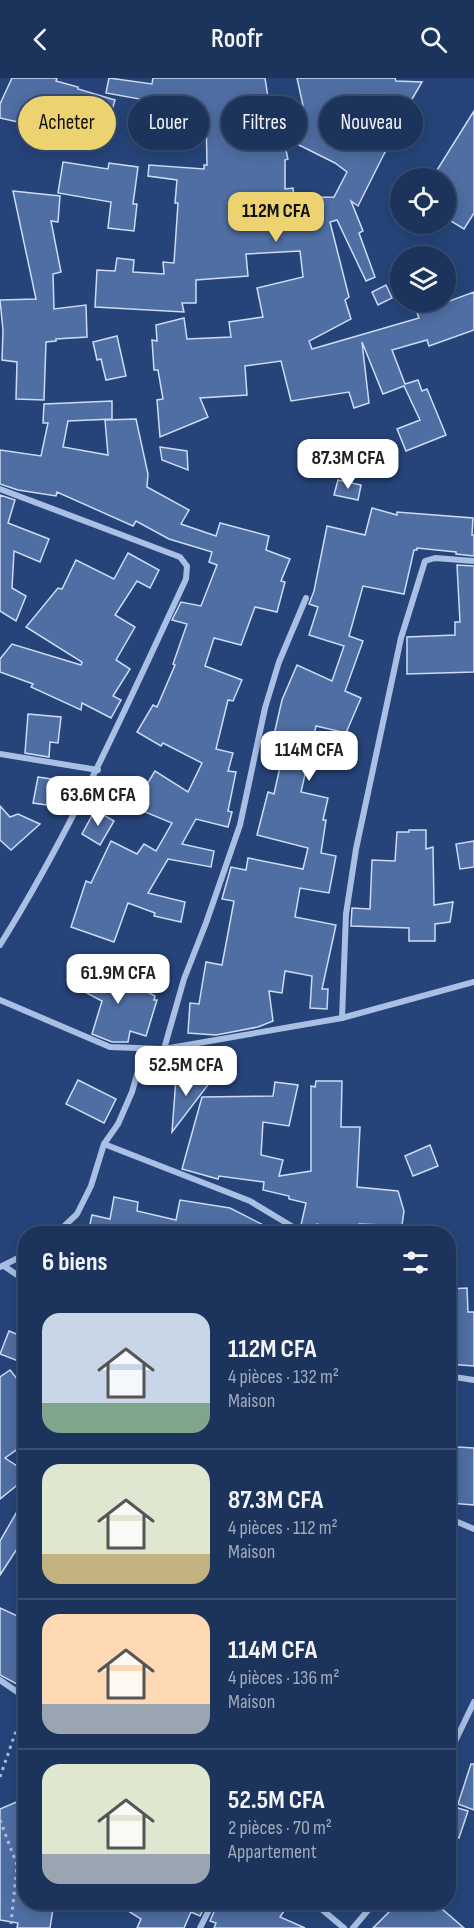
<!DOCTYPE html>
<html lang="fr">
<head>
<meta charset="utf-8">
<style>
  body { margin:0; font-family:"Sofia Sans Condensed",sans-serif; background:#253b62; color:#f1f3f6; height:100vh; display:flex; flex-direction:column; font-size:22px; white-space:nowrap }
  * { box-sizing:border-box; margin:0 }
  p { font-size:20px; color:#a0aabb }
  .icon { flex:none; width:33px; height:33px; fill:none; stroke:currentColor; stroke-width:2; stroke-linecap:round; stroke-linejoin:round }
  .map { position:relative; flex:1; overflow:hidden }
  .panel { position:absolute; left:18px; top:1148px; width:438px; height:684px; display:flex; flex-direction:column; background:#1c335c; border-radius:24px; box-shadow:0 3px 15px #0003,0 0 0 2px #3a4e72 }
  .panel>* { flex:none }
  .hud { position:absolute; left:18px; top:18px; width:438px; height:54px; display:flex; gap:12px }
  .buttons { position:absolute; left:390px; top:90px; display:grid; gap:12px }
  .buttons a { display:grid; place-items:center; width:66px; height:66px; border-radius:50%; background:#1c335c; box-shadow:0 3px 15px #0003,0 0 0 2px #3a4e72; font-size:30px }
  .price { position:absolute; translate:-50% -51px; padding:0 14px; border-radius:12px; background:#fff; color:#222; font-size:20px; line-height:39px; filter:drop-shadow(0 2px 3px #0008) }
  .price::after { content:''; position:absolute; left:50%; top:36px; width:18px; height:14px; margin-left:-9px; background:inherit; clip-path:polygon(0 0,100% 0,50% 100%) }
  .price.current { background:#ecd370; color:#111 }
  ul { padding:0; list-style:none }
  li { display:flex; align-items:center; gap:18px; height:150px; padding:0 24px }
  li+li { border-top:2px solid #3a4e72 }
  li span { display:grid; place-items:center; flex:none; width:168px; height:120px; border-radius:18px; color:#555 }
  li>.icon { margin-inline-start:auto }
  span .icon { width:72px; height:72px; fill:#fffc; stroke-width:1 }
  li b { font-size:26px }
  h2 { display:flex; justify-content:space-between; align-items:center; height:72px; padding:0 24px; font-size:26px }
  .chip { padding:0 21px; border-radius:27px; background:#1c335c; box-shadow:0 3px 15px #0003,0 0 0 2px #3a4e72; font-size:21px; line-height:54px }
  .chip.current { background:#ecd370; color:#111 }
  header { display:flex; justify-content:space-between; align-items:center; height:78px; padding:0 24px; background:#1c335c; font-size:27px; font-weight:600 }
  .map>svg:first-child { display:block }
  .building { fill:#4f6ea3; stroke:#cddbf3; stroke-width:1.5; fill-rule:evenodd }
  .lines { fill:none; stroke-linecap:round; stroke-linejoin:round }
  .path { stroke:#aabfe4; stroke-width:3; stroke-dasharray:3 4.5; stroke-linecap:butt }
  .street { stroke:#aabfe4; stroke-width:6 }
</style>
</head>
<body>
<header><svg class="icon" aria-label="back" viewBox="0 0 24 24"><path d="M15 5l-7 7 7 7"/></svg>Roofr<svg class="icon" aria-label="search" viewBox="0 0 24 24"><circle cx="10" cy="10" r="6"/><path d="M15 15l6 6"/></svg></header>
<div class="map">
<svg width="474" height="1850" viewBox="0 0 474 1850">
  <rect width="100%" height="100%" fill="#26447a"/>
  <g class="building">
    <path d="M12,0h45l-1,3 22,6v2l37,11 -12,40 -52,-16 -2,5 -49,-11v-14z"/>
    <path d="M109,0l43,6 1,-6h112l5,32h34l-7,-32h98l1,3 26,1 -29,50 4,2 -13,20 -26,52 -7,-5 12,30 -4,2 16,44 -9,4 -29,-61 -7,2 19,75 -4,3 6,19 -42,22 3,8 107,-31 -2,-5 57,-21v38l-45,16 -2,-6 -35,10 13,34 13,-4 4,11 5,-2 19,46 -40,16 -9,-22 23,-9 -16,-34 -21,8 -21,-52 7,61 -15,5 -5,-16 -58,9 -10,-40 -36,5 2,29 -47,3 8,19 -48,20 -3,-37 6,-1 -5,-29h-4l-2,-30 5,1 -1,-16 28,-7 3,21 44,-2 -2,-15 34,-5 -6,-29 46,-11 -3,-26 -54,3 2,22 -52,4v23h-14l2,9 -89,-5 2,-37 18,1 2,-13 17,2 -1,12 31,2 -1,-12 11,1 4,-60h-3l2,-23 -29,-4 1,-11 55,4v-4h3l-1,-51h-32l-1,5 -24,-2 2,-16 -45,-8zM283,59l52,26 12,9 -13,25 -40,1 -1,-10 -8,1v-29l3,-1z"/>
    <path d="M474,33v102l-10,16 -18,-11v-40h-14z"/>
    <path d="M63,84l45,7 1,-6 29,4 -5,37h4l-3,27 -26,-3 3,-26 -53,-9z"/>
    <path d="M13,113l47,5 -2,26 -7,-1 10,51 -8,2 1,35 32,-4 1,32 -31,2v2l-10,1 -2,58 -28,-1 1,-37 -15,-2 1,-30 -3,-30 36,-1z"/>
    <path d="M386,207l6,13 -14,7 -6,-13z"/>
    <path d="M117,258l9,40 -20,4 -5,-21 -4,1 -4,-18z"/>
    <path d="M112,323v18l-44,2 -5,26 45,8 -3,-35 31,-1 12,55 -1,13 42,23 -8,14 35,12 4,-13 49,13 -3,14 24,9 -9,22 4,1 -8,30 -22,-5 -14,38 -27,-7 -9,28 37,14 -9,21 -5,-1 -12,49 17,4 -5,18 8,1 -8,39 4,1 -4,15 -32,-8 -14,25 32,7 -3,16 -43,-8 -20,34 37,9 -4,20 -27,-6 1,-3 -27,-10 -14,39 -43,-15 15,-46 5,2 20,-42 26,13 7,-10 12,7 16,-28 -39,-16 22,-36 33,21 14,-29 -39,-20 -2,3 -24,-14 16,-27 4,2 18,-42 -2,-1 14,-40 -15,-4 9,-18 20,4 16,-41 -8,-3 3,-10 -43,-13 -33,-18 -3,5 -76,-34 -1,4 -38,-6 -18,-6v-34l41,6 7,-33h-5l1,-19z"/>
    <path d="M160,369l27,4 1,19 -26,-10z"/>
    <path d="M338,402l23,5 -3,15 -24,-5z"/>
    <path d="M0,417l15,5 -7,23 41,16 -9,23 -26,-11 -2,37 14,8 -10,25 -16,-10z"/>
    <path d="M372,430l25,7v-3l76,6 -1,17h2v21l-18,-2v-2l-39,-4v2h-3l-10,44 -41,-8 -14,50 14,5 -18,50 16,7 -15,35 -30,-7 -15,66 27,6 -5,22h3l-5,33 15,3 -7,37 -29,-5 -5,29 41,8 -14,64h6l-1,20 -17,-1 2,-32 -27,-5 -3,22 -13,-2 4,30 -15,6 -42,8 -28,-2 2,-30 9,1 7,-42 16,3 12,-64 -12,-2 9,-32 15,3 2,-12 55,11 5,-21 -51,-13 11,-43 6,2 8,-36 -12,-3v-3l12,-52 15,-35 35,16 12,-35 -35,-11 9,-28 -9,-3 5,-13 13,-65 38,9z"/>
    <path d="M128,475l31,17 -9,18 -13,-7 -22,34 20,12 -19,33 14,9 -17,27 8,4 -10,18 -29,-15 -1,7 -50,-23 2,-3 -33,-12v-13l12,-15 69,21 1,-3 -56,-35 32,-39 4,1 14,-29 38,19z"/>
    <path d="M457,487l17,1v106l-67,2v-37l48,-2v-13h5z"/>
    <path d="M28,636l33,3 -3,26 -8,-1 -1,15 -24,-4z"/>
    <path d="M38,699l27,4 -4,26 -28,-4z"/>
    <path d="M0,728l10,11 8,-3 22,10 -29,26 -11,-10z"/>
    <path d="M95,732l19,11 -14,24 -18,-11z"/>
    <path d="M409,752h17v19l7,-2 1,58 19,-3 -3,20 -15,2v17h-26v-13l-58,-2 1,-18 18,1 2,-49 23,1 2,-29h12z"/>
    <path d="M474,763v26l-14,2 -4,-25z"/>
    <path d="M93,885l62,33 -1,4h3l-11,36 -16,-5 -2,11h-16l-20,-8 10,-33 -23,-12z"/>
    <path d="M176,1000l35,3 -39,51z"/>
    <path d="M78,1002l38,19 -12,24 -38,-19z"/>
    <path d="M316,1003h26l-1,46h19l-3,60 41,4 6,20 -3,21 -17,-7 -25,-1 -3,9h-13l-26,-9v3l-16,-2 5,-22 -17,-4v-3l-26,-6 1,-8 -45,-6 -1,3 -36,-10 20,-72 71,-1 2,-14 23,3 -9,41 -26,-4 -2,33 22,5 -4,16 32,-5v-85l4,1z"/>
    <path d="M430,1067l8,21 -25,10 -8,-20z"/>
    <path d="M114,1119l24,5 -1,9 39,9 4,-20 50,8 49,25h-191l4,-18 18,4z"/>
    <path d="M467,1210l1,24h6v54l-26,-2v-75z"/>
    <path d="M9,1253l17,7v26l-26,-10z"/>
    <path d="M10,1292l16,20v6l-9,6 9,12v29l-21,15 21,14v6l-26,21v-122z"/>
    <path d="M457,1369l17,1v57l-24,-2z"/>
    <path d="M26,1418v39l-26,40v-34z"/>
    <path d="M0,1530l26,12v69l-26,-14z"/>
    <path d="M471,1686h3v46l-16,-6z"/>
    <path d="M26,1720v104h28l-4,26h-33l1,-5 -18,-3v-111z"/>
    <path d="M448,1727l20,6 -9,27 -11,-8z"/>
    <path d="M114,1824h93l-7,14 -9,-4 -7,16h-47l4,-9z"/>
    <path d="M218,1824h72l-10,15 25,11h-91l2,-5 -6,-2z"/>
    <path d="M399,1824h35l30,26h-91z"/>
  </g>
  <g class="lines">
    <g class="path">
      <path d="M0,1699l24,-69"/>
      <path d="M0,1742l17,45 -6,59"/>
    </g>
    <g class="street">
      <path d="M0,411l180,68 7,9 -1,13c-58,124 -113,249 -186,366"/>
      <path d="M0,676l98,16"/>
      <path d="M0,922l110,47 54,2 178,-31 132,-36"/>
      <path d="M342,940l4,-104 10,-65 45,-211 24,-77 10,-3 39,3"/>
      <path d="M164,971l20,-70 22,-56 34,-98 25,-117 14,-46 27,-64"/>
      <path d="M104,1066l146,57 53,32"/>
      <path d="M57,1155l20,-19 14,-28 13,-42 14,-20 14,-32 12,-42"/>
      <path d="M4,1188l22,15"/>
      <path d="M0,1189l26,-13"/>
      <path d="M448,1298l26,4"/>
      <path d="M448,1440l26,11"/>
      <path d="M0,1602l26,18"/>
      <path d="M448,1678l26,-54"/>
      <path d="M313,1824l31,26"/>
      <path d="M200,1850l13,-26"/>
      <path d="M353,1850l22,-26"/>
    </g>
  </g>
</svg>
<div class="buttons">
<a><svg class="icon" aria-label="locate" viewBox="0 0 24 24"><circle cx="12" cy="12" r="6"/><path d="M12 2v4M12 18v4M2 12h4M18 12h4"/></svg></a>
<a><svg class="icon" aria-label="layers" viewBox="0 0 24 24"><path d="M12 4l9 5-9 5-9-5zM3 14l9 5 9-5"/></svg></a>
</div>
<b class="price current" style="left:276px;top:165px">112M CFA</b>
<b class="price" style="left:348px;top:412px">87.3M CFA</b>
<b class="price" style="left:309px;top:704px">114M CFA</b>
<b class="price" style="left:98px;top:749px">63.6M CFA</b>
<b class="price" style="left:118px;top:927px">61.9M CFA</b>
<b class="price" style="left:186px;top:1019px">52.5M CFA</b>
<div class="hud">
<a class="chip current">Acheter</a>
<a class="chip">Louer</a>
<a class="chip">Filtres</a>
<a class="chip">Nouveau</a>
</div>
<section class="panel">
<h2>6 biens<svg class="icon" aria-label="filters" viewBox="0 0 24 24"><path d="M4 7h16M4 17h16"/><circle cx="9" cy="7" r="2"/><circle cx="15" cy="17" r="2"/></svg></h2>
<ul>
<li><span style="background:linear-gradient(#c9d6e8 75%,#7fa58c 0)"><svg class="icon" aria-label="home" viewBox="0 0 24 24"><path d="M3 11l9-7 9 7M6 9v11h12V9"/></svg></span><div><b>112M CFA</b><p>4 pièces · 132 m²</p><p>Maison</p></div></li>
<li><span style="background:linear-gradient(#dfe7d0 75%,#c2b280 0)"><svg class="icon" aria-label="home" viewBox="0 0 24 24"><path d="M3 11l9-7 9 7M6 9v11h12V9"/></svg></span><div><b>87.3M CFA</b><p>4 pièces · 112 m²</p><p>Maison</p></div></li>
<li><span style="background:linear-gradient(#ffd9b3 75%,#9aa5b1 0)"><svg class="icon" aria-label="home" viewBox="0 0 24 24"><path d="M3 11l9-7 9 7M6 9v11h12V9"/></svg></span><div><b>114M CFA</b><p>4 pièces · 136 m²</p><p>Maison</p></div></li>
<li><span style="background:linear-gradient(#dfe7d0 75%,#9aa5b1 0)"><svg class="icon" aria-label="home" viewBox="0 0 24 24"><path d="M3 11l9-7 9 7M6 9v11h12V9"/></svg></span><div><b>52.5M CFA</b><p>2 pièces · 70 m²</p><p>Appartement</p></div></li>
</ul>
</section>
</div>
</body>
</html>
